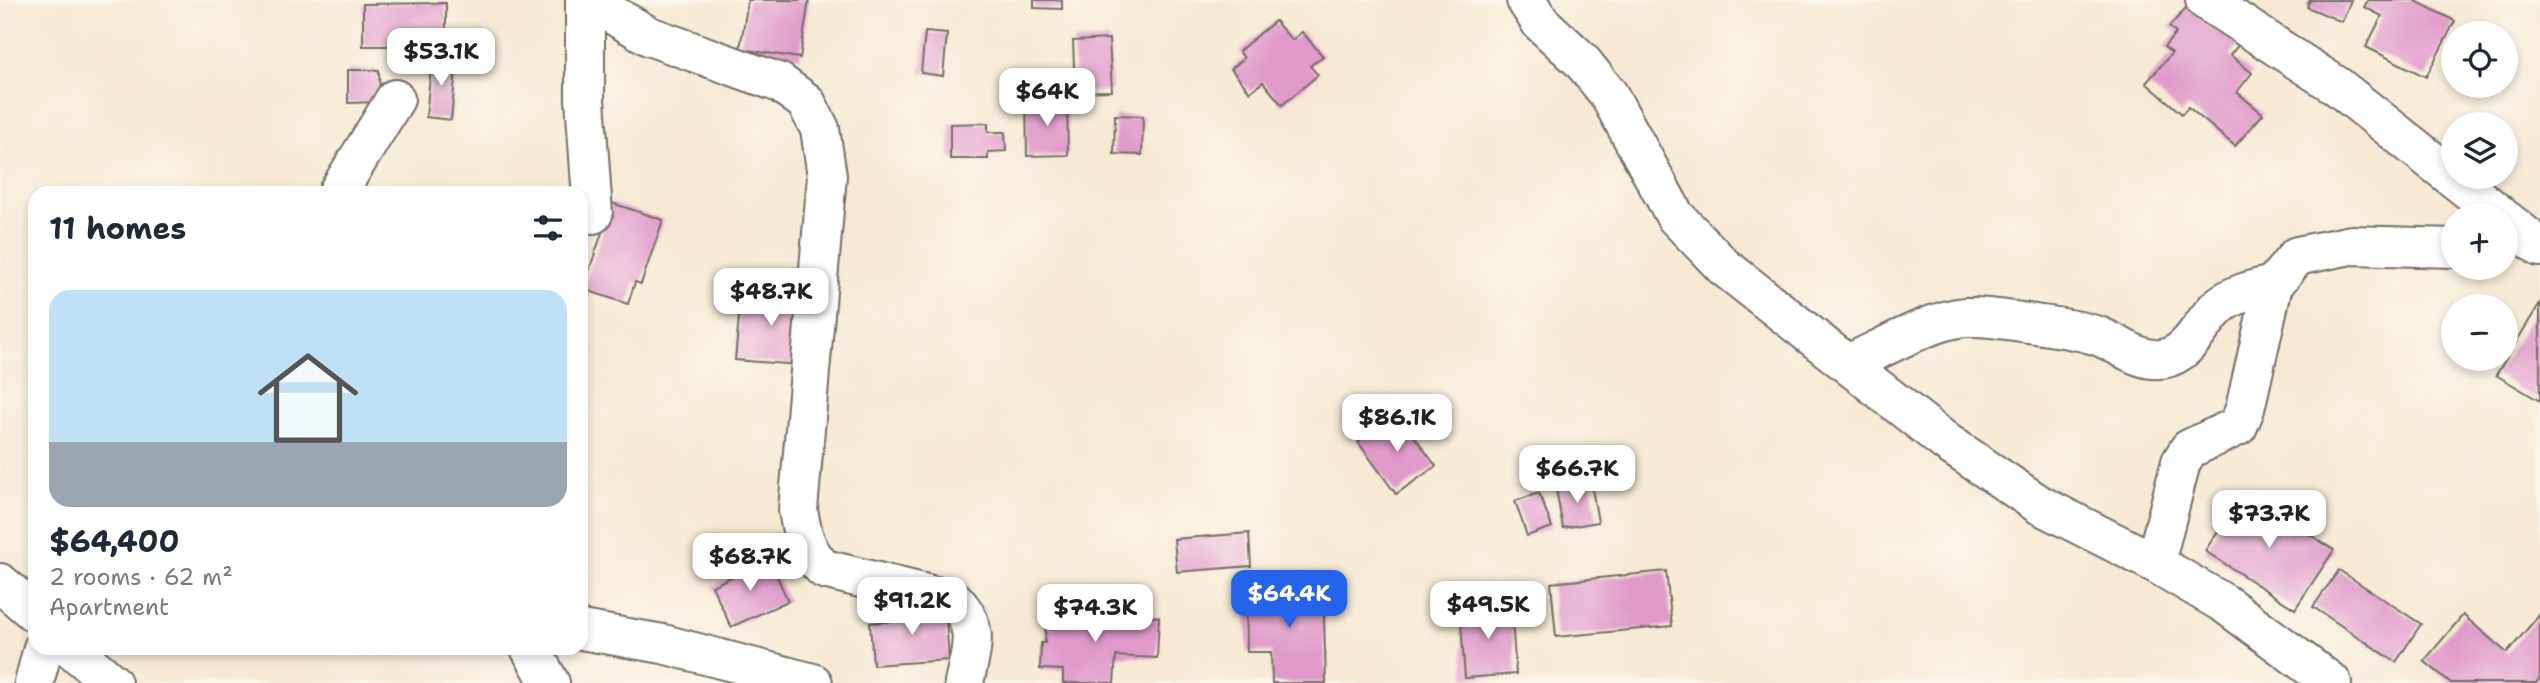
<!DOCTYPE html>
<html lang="en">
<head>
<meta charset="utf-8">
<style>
  body { margin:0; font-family:"Shantell Sans",sans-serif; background:#f6f6f7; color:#1f2937; height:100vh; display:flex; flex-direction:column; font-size:26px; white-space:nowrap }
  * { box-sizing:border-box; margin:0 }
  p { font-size:23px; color:#747a83 }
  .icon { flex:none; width:38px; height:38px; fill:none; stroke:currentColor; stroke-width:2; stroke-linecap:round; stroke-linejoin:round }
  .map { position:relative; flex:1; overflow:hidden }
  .drawer { position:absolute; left:28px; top:186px; width:560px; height:469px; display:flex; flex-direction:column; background:#fff; border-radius:21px; box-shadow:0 4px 10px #0003 }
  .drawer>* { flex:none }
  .controls { position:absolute; left:2441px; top:21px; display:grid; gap:14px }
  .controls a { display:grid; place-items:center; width:77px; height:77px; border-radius:50%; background:#fff; box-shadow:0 4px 10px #0003; font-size:35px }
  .price { position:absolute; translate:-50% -60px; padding:0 16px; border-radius:14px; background:#fff; color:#222; font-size:23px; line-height:46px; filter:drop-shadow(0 2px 4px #0008) }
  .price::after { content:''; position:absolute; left:50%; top:42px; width:21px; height:16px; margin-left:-10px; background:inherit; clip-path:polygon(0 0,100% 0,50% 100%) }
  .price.on { background:#2563eb; color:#fff }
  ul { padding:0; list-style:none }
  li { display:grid; align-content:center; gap:14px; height:371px; padding:0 21px }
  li+li { border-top:2px solid #e0e1e3 }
  li span { display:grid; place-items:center; height:217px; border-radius:21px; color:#555 }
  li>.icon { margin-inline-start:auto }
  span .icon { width:126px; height:126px; fill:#fffc; stroke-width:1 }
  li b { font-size:30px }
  h2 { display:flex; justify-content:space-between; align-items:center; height:84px; padding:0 21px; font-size:30px }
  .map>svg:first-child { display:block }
  .building { fill:#e09aca }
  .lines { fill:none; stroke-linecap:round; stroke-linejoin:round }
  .minor-casing { stroke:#726e66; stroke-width:42 }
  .minor { stroke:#fff; stroke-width:38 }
</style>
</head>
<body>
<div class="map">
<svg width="2540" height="683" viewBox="0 0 2540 683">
  <rect width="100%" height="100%" fill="#fbf7ec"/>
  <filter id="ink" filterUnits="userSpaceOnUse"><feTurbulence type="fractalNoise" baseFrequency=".0143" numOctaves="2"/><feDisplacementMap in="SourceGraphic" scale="14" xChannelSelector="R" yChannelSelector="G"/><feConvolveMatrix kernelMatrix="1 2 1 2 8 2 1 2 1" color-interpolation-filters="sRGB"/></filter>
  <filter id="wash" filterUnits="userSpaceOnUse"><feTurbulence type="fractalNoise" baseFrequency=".00686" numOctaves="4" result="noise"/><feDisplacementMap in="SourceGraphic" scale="28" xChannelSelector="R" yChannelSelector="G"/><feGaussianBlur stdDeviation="1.57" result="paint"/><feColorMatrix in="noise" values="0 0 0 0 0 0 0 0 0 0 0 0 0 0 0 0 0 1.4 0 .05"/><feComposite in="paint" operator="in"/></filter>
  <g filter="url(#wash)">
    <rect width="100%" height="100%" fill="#f7e9d4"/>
    <g id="blocks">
      <g class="building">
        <path d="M748,0h61l-9,58 -60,-9z"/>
        <path d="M1034,0h28v9l-28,-1z"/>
        <path d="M2310,0h41l-9,22 -35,-15z"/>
        <path d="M2368,0h46l41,21 -29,56 -60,-30 16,-31 -18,-9z"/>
        <path d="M2192,1l49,41 -11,13 22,18 -15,19 26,22 -28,32 -47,-39 -6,7 -36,-31 26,-30 -8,-6 12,-14 -7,-6z"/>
        <path d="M446,3v43h-83v-42z"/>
        <path d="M1275,21l17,19 10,-8 21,24 -13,10 8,9 -36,30 -19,-23 -13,10 -19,-23 13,-11 -5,-7z"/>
        <path d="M925,32l22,2 -4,42 -22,-3z"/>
        <path d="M1109,39l3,52 -37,1 -2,-51z"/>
        <path d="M432,55l25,3 -6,62 -25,-3z"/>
        <path d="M348,70h31l1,32 -32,1z"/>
        <path d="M1067,99l1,56 -41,1 -1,-56z"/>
        <path d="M1115,115l28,1 -1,39 -28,-1z"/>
        <path d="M988,123v9h17l1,19 -18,1v7h-38v-35z"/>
        <path d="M612,203l51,17 -22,64 -6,-2 -7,22 -45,-15z"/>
        <path d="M778,287l28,2 -7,76 -64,-5 6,-65 36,3z"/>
        <path d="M2540,303v98l-44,-26z"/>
        <path d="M1397,413l39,53 -40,28 -38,-52z"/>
        <path d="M1591,483l7,39 -35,6 -7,-39z"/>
        <path d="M2243,492l91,58 -39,59 -90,-58z"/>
        <path d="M1539,493l13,34 -25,9 -12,-35z"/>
        <path d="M1249,533l2,33 -74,6 -3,-33z"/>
        <path d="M769,559l19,42 -57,26 -19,-41z"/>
        <path d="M2339,570l82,54 -25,38 -83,-55z"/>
        <path d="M1666,571l6,55 -116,11 -5,-54z"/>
        <path d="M1323,584l3,99h-54l-1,-31h-24l-1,-66z"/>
        <path d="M939,602l2,16h5l3,42 -76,5 -3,-42 39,-3 -1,-16z"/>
        <path d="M1511,605l5,69 -51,4 -5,-69z"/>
        <path d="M1046,611l113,6 -2,41 -41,-2 -2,27h-51v-13l-23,-1 1,-26h4z"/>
        <path d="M2540,614v64l-4,5h-85l-27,-22 39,-46 44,38z"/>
      </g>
    </g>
  </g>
  <g filter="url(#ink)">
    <use href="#blocks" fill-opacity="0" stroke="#726e66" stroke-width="2"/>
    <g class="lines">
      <g class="minor-casing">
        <g id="minor">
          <path d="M585,0v99l8,115"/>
          <path d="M588,0l61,36 131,47 26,19 14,27 7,47 -29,334c4,24 8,42 26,59l131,32c26,28 16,48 9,82"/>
          <path d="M1526,0l15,23 40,37 28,35 66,121 48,50 223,176 94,63 115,58 70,41 107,79"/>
          <path d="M2205,0l132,86 163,129"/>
          <path d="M338,192l57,-93"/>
          <path d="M2506,220l34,27"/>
          <path d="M1848,364c32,-14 84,-45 118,-47 23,-1 46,4 69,7 21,3 42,5 63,12 20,7 41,26 64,23 29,-5 38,-36 57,-53 14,-12 36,-17 54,-21"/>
          <path d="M2155,563l26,-101 8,-13 49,-23 7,-17 28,-124 24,-29 54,-11 103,3"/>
          <path d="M0,583l35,30"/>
          <path d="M581,630l82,14 150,39"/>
          <path d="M71,648l41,35"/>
          <path d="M530,648l20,35"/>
          <path d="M34,683l9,-35"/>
        </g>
      </g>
      <use href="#minor" class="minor"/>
    </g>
  </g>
</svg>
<div class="controls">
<a><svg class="icon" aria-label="locate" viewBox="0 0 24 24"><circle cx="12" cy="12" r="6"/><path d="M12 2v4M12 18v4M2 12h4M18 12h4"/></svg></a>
<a><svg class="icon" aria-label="layers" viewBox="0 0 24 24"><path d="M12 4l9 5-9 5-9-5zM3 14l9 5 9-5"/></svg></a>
<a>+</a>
<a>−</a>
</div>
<b class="price" style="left:441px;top:88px">$53.1K</b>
<b class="price" style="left:1047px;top:128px">$64K</b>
<b class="price" style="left:771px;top:328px">$48.7K</b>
<b class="price" style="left:1397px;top:454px">$86.1K</b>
<b class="price" style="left:1577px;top:505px">$66.7K</b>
<b class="price" style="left:2269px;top:550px">$73.7K</b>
<b class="price" style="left:750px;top:593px">$68.7K</b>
<b class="price on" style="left:1289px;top:630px">$64.4K</b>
<b class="price" style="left:912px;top:637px">$91.2K</b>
<b class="price" style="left:1488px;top:641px">$49.5K</b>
<b class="price" style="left:1095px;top:644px">$74.3K</b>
<section class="drawer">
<h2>11 homes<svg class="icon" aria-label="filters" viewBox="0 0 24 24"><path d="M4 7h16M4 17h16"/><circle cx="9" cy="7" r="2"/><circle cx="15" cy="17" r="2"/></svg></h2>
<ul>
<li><span style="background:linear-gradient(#bfe0f5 70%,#9aa5b1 0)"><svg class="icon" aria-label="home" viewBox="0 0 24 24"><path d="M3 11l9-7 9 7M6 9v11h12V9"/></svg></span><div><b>$64,400</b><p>2 rooms · 62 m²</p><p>Apartment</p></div></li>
</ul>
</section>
</div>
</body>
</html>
